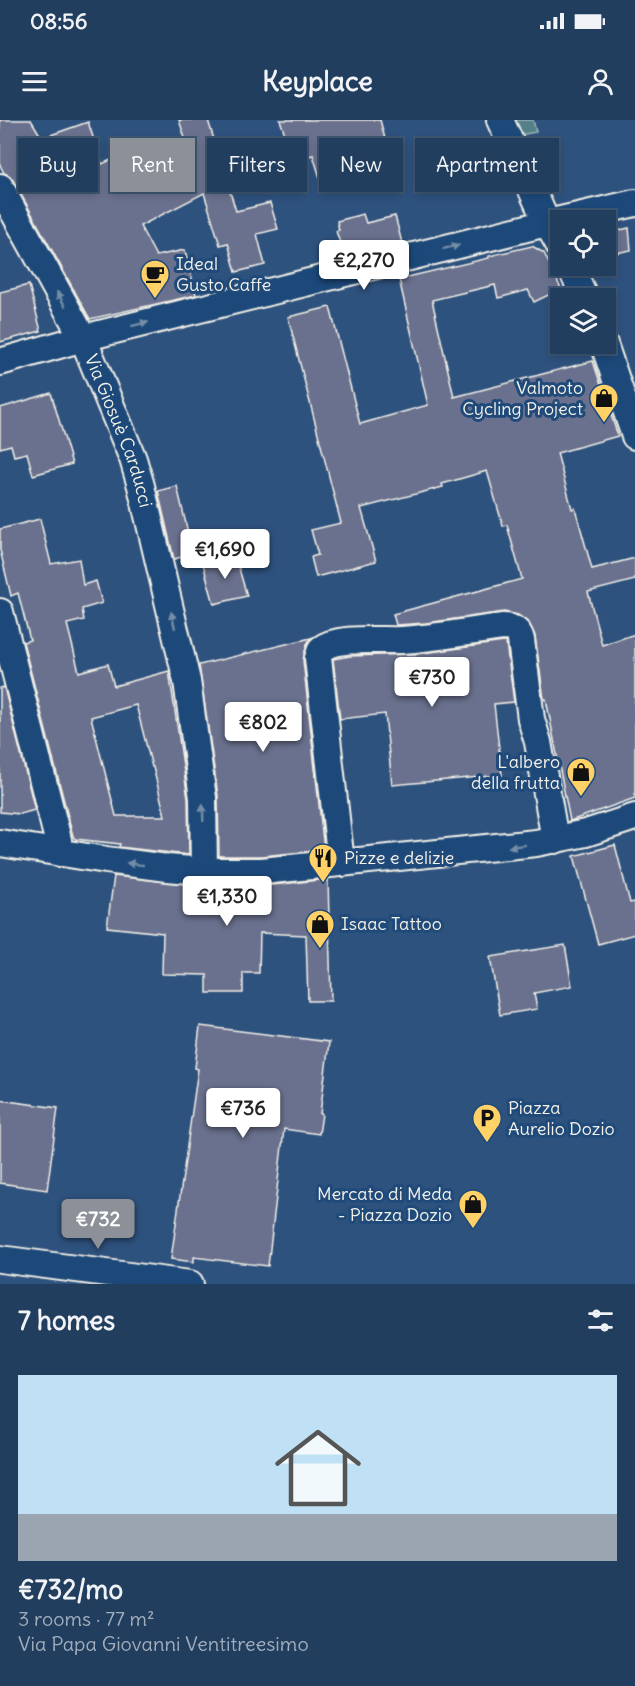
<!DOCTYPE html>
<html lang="en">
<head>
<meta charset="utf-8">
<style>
  body { margin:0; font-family:Delius,sans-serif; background:#2a4564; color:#f1f3f6; height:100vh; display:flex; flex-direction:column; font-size:22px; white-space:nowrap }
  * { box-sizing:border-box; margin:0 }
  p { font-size:20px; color:#a2aebc }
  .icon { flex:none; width:33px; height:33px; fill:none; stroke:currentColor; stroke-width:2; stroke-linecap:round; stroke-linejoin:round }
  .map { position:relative; height:1164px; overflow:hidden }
  .side { display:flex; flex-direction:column; background:#223e5e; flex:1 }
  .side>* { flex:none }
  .guide { position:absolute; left:18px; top:18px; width:600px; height:54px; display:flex; gap:12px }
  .controls { position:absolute; left:550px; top:90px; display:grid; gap:12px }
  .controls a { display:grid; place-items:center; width:66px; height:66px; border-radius:0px; background:#223e5e; box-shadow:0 3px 9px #0003,0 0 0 2px #3f5773; font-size:30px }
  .price { position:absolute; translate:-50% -51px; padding:0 14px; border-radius:6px; background:#fff; color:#222; font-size:20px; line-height:39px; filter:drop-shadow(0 2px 3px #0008) }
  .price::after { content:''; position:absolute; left:50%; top:36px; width:18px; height:14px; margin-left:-9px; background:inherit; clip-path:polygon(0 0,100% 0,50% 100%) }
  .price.selected { background:#8c9099; color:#fff }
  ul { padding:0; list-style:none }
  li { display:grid; align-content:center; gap:12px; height:318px; padding:0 18px }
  li span { display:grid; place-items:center; height:186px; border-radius:0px; color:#555 }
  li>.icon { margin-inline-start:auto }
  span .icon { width:108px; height:108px; fill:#fffc; stroke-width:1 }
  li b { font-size:26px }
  h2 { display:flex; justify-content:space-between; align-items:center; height:72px; padding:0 18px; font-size:26px }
  .chip { padding:0 21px; border-radius:0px; background:#223e5e; box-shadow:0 3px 9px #0003,0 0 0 2px #3f5773; font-size:21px; line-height:54px }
  .chip.selected { background:#8c9099; color:#fff }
  .status { display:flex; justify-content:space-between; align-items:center; height:42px; padding:0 30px; background:#223e5e; direction:ltr }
  .status svg { height:16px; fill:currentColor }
  header { display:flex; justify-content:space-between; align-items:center; height:78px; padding:0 18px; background:#223e5e; font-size:27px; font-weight:800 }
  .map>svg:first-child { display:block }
  .green { fill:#528089; stroke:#a3b8b8; stroke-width:1.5 }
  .building { fill:#6a718e; stroke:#f4f1e8; stroke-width:1.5; fill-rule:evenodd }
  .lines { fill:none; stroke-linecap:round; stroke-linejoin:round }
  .minor-casing { stroke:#f4f1e8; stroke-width:30 }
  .minor { stroke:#1f4a7a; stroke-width:26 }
  .oneway { fill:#748da6 }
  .labels { text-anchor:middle; stroke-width:6; stroke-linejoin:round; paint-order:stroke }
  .poi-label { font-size:18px; fill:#f4f1e8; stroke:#1f4a7a; text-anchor:start }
  .street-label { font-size:18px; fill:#f4f1e8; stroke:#1f4a7a }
</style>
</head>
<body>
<div class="status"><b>08:56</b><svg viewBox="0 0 49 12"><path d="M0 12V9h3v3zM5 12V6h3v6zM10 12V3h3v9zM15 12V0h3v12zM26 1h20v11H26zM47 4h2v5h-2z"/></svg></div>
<header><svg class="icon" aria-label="menu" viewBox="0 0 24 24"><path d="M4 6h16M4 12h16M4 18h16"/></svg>Keyplace<svg class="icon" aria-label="person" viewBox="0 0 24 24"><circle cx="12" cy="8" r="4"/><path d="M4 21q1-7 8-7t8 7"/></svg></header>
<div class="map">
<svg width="635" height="1164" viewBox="0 0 635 1164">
  <rect width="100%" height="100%" fill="#2e527e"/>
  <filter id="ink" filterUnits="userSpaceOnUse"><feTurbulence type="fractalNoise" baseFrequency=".0167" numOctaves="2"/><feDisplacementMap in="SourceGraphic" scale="12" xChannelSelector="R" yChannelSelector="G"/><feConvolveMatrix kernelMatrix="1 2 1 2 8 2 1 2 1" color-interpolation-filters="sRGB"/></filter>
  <g filter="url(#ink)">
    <path class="green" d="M513,0h20l3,12 -16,3z"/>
    <g class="building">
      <path d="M0,0h31l11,18 46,-16 14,42 9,-4 18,32 63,-33 -13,-39h29l28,91 34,-8 8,26 -21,5 8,31 -29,7 -8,-29 -8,2 -16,-52 -64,33 16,30 29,-6 11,45 -106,24 -77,-139 -5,-5 -4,-2 -4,-8z"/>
      <path d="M280,0h100l11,41 -70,20 -8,-26 -19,5z"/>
      <path d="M363,94l3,9 29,-7 7,27 -57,15 -9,-27 3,-1 -2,-9z"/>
      <path d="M629,108l2,22 -25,5v-22z"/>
      <path d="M532,126l12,7 17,36 -27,13 -6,-12 -30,8 -3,-13 -63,15 22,97 139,-36 25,75 -61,17 15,56 3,-1 17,61 43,-11v22l-47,12 14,53 33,-11v164l-65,23 -24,-122h-2l-9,-63 -6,-13 -11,-8 -14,-3 -78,11 -30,2 -3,-11 129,-35 -15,-54 -4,1 -16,-55 -45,13 1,3 -82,21 15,53 -60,16 -5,-20 7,-2 -7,-25 30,-7 -53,-206 42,-10 30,117 68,-19 -29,-126 90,-21v-2z"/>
      <path d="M29,165l12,46 -41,11v-50z"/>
      <path d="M51,273l21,71 -39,11 -6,-22 -13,3 -3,-11 -11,3v-40z"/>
      <path d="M177,366l16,68 -19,5 -16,-68z"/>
      <path d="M40,399l11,45 28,-5 4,26 13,-4 6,22 -20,6 2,11 -17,4 12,48 29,-8 6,22 55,-15 19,128 1,56 -70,-8 1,-3 -45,-5 -2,-3 -50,-194 7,-2 -12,-47 -7,3 -11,-46v-21zM136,585l16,62h1l12,49h-49l-25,-99z"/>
      <path d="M235,435l12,41 -33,8 -11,-40z"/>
      <path d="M311,518l-4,6 -4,16 21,190 -63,6h-42l-1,-60 -19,-131z"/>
      <path d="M504,522l2,1 8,59 -20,2 8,71 -110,10 -7,-71 -45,5 -7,-60 17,-3 66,-2z"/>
      <path d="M4,567l31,123 -15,4 -20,-2v-124z"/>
      <path d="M615,725l15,58 5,-1v32l-37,10 -24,-88z"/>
      <path d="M114,756l90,10h59l65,-7 3,122h-23l-2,-66 -46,-2 -1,40h-16v20h-36v-18l-45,-1 1,-41 -56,-6z"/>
      <path d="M565,825l7,41 -38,7 3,16 -37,6 -10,-58z"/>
      <path d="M200,906l129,16 -9,72h2l-3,20 -35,-5 -16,137 -74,-9v5l-23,-3 27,-190 -3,-1z"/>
      <path d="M0,980l58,8 -11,82 -47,-7z"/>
    </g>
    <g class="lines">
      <g class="minor-casing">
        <g id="minor">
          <path d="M500,0l47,103 14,25"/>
          <path id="s1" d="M0,67l83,151 50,121 8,27 46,195 16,117 1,73"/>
          <path d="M570,146l15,32"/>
          <path d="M604,224l31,92"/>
          <path d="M0,242l83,-24 464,-115 88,-20"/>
          <path d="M0,492l58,228 1,13"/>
          <path d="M0,723l106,17 61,8 37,3h58l274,-28 50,-10 49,-16"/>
          <path d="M341,743l-23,-205 3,-9c17,-13 59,-8 81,-9 34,-2 68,-9 101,-13 10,0 16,4 18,13l10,79 7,23 17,98"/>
          <path d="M0,1139l190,25"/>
        </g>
      </g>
      <use href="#minor" class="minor"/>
    </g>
    <defs><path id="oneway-solid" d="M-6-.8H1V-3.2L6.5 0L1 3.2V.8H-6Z" transform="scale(1.5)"/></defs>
    <g class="oneway">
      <use href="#oneway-solid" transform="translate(451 127) rotate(-14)"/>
      <use href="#oneway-solid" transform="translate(61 179) rotate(-119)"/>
      <use href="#oneway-solid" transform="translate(140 204) rotate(-14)"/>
      <use href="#oneway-solid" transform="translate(173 500) rotate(-103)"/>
      <use href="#oneway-solid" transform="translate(203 693) rotate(-92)"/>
      <use href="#oneway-solid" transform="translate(517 726) rotate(173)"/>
      <use href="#oneway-solid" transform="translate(135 744) rotate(-173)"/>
    </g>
  </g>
  <defs>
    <g id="cafe-pin" transform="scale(1.5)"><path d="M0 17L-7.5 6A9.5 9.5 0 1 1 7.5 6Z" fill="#ffd166" stroke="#1f4a7a"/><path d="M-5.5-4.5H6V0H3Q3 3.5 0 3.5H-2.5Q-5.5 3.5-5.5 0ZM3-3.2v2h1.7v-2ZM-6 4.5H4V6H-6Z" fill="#111"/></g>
    <g id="shop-pin" transform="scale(1.5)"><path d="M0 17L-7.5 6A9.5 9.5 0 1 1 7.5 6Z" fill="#ffd166" stroke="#1f4a7a"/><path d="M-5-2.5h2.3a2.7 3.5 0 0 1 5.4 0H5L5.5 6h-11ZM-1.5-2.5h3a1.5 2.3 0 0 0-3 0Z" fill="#111"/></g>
    <g id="restaurant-pin" transform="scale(1.5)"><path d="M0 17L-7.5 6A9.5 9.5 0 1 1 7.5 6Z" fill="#ffd166" stroke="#1f4a7a"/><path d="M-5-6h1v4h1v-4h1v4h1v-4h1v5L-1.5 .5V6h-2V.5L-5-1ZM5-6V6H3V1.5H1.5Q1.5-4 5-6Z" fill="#111"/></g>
    <g id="parking-pin" transform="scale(1.5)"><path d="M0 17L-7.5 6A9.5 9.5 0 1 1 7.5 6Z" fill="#ffd166" stroke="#1f4a7a"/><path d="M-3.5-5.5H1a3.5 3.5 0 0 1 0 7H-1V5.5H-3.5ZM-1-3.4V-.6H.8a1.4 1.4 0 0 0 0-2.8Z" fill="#111"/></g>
  </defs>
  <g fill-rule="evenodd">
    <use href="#cafe-pin" x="155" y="154"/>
    <use href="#shop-pin" x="604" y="278"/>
    <use href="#shop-pin" x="581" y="652"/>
    <use href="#restaurant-pin" x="323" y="738"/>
    <use href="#shop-pin" x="320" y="804"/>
    <use href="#parking-pin" x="487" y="998"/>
    <use href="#shop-pin" x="473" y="1084"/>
  </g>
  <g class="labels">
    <g class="poi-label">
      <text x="176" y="150">Ideal<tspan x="176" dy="21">Gusto Caffe</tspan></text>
      <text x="583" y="274" text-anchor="end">Valmoto<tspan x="583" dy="21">Cycling Project</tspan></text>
      <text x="560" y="648" text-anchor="end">L'albero<tspan x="560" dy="21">della frutta</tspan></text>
      <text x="344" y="744">Pizze e delizie</text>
      <text x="341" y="810">Isaac Tattoo</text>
      <text x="508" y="994">Piazza<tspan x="508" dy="21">Aurelio Dozio</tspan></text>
      <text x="452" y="1080" text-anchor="end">Mercato di Meda<tspan x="452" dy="21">- Piazza Dozio</tspan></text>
    </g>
    <g class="street-label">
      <text dy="6" stroke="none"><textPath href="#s1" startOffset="272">Via Giosuè Carducci</textPath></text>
    </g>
  </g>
</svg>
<div class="controls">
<a><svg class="icon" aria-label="locate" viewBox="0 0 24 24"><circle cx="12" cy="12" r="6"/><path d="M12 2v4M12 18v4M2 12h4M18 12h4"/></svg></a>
<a><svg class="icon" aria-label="layers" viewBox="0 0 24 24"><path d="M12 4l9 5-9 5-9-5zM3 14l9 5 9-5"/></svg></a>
</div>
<b class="price" style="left:364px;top:171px">€2,270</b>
<b class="price" style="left:225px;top:460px">€1,690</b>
<b class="price" style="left:432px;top:588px">€730</b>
<b class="price" style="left:263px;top:633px">€802</b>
<b class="price" style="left:227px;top:807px">€1,330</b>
<b class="price" style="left:243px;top:1019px">€736</b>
<b class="price selected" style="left:98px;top:1130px">€732</b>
<div class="guide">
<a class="chip">Buy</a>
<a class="chip selected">Rent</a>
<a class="chip">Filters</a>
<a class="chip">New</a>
<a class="chip">Apartment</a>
</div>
</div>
<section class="side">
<h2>7 homes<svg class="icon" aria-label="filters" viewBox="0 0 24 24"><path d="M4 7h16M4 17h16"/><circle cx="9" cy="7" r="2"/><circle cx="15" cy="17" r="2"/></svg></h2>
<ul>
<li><span style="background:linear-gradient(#bfe0f5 75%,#9aa5b1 0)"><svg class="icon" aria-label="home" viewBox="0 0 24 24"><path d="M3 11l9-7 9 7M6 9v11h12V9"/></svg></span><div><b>€732/mo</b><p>3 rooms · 77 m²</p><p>Via Papa Giovanni Ventitreesimo</p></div></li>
</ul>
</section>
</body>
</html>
